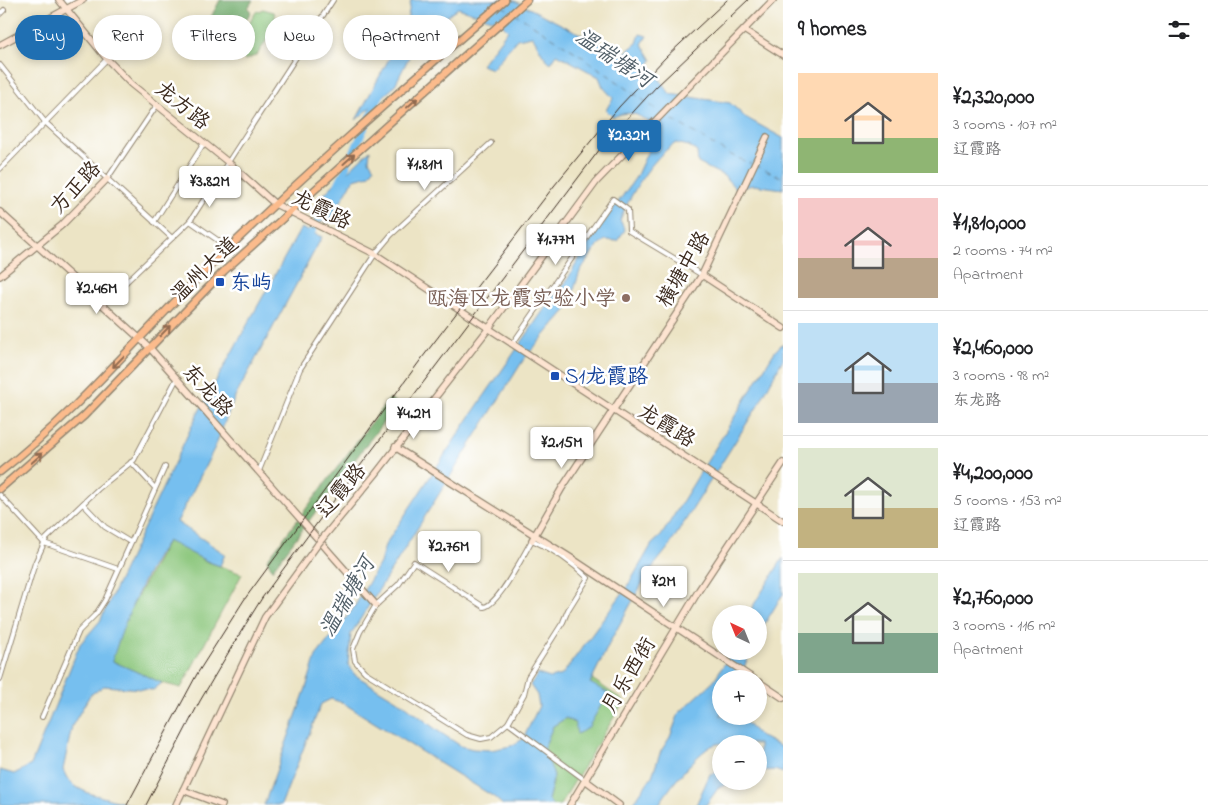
<!DOCTYPE html>
<html lang="en">
<head>
<meta charset="utf-8">
<style>
  body { margin:0; font-family:"Indie Flower","LXGW WenKai TC",sans-serif; background:#f6f6f6; color:#202124; height:100vh; display:flex; flex-direction:column; font-size:19px; white-space:nowrap }
  * { box-sizing:border-box; margin:0 }
  p { font-size:16px; color:#757577 }
  .icon { flex:none; width:28px; height:28px; fill:none; stroke:currentColor; stroke-width:2; stroke-linecap:round; stroke-linejoin:round }
  .map { position:relative; flex:1; overflow:hidden }
  .drawer { display:flex; flex-direction:column; background:#fff; width:425px }
  .drawer>* { flex:none }
  .guide { position:absolute; left:15px; top:15px; width:475px; height:45px; display:flex; gap:10px }
  .needle { width:32px; rotate:317deg }
  .controls { position:absolute; left:712px; top:605px; display:grid; gap:10px }
  .controls a { display:grid; place-items:center; width:55px; height:55px; border-radius:50%; background:#fff; box-shadow:0 2px 8px #0003; font-size:25px }
  .price { position:absolute; translate:-50% -42px; padding:0 11px; border-radius:5px; background:#fff; color:#222; font-size:16px; line-height:32px; filter:drop-shadow(0 1px 2px #0008) }
  .price::after { content:''; position:absolute; left:50%; top:30px; width:15px; height:11px; margin-left:-8px; background:inherit; clip-path:polygon(0 0,100% 0,50% 100%) }
  .price.active { background:#1f6fb2; color:#fff }
  ul { padding:0; list-style:none }
  li { display:flex; align-items:center; gap:15px; height:125px; padding:0 15px }
  li+li { border-top:1px solid #e0e0e0 }
  li span { display:grid; place-items:center; flex:none; width:140px; height:100px; border-radius:0px; color:#555 }
  li>.icon { margin-inline-start:auto }
  span .icon { width:60px; height:60px; fill:#fffc; stroke-width:1 }
  li b { font-size:21px }
  h2 { display:flex; justify-content:space-between; align-items:center; height:60px; padding:0 15px; font-size:21px }
  .pill { padding:0 18px; border-radius:22px; background:#fff; box-shadow:0 2px 8px #0003; font-size:18px; line-height:45px }
  .pill.active { background:#1f6fb2; color:#fff }
  main { display:flex; flex:1; min-height:0 }
  .map>svg:first-child { display:block }
  .green { fill:#8bc67b; stroke:#63784c }
  .forest { fill:#70ab6b; stroke:#566a44 }
  .water { fill:#76bfef; stroke:#587486 }
  .lines { fill:none; stroke-linecap:round; stroke-linejoin:round }
  .river { stroke:#76bfef; stroke-width:7 }
  .ferry { stroke:#505e67; stroke-width:1; stroke-dasharray:6 5; stroke-linecap:butt }
  .street-casing { stroke:#948772; stroke-width:6 }
  .secondary-casing { stroke:#948772; stroke-width:8 }
  .primary-casing { stroke:#948772; stroke-width:9 }
  .street { stroke:#fff; stroke-width:4 }
  .secondary { stroke:#fde4d1; stroke-width:5.5 }
  .primary { stroke:#fbbb8c; stroke-width:6 }
  .rail { stroke:#3b2a1e; stroke-width:1 }
  .secondary-bridge-casing { stroke:#948772; stroke-width:8; stroke-linecap:butt }
  .secondary-bridge { stroke:#fde4d1; stroke-width:5.5 }
  .oneway { stroke:#916b50 }
  .transit-dot { fill:#1a4fb4; stroke:#fff; stroke-width:2 }
  .education-dot { fill:#8d6e63; stroke:#fff; stroke-width:2 }
  .labels { text-anchor:middle; stroke-width:5; stroke-linejoin:round; paint-order:stroke }
  .street-label { font-size:21px; fill:#3b2a1e; stroke:#fff }
  .transit-label { font-size:21px; fill:#164399; stroke:#fff; text-anchor:start }
  .education-label { font-size:21px; fill:#785e54; stroke:#fff; text-anchor:end }
  .water-label { font-size:22px; font-style:italic; fill:#505e67; stroke:#fff }
</style>
</head>
<body>
<main>
<div class="map">
<svg width="783" height="805" viewBox="0 0 783 805">
  <rect width="100%" height="100%" fill="#fff"/>
  <filter id="ink" filterUnits="userSpaceOnUse"><feTurbulence type="fractalNoise" baseFrequency=".02" numOctaves="2"/><feDisplacementMap in="SourceGraphic" scale="10" xChannelSelector="R" yChannelSelector="G"/><feConvolveMatrix kernelMatrix="1 2 1 2 8 2 1 2 1" color-interpolation-filters="sRGB"/></filter>
  <filter id="wash" filterUnits="userSpaceOnUse"><feTurbulence type="fractalNoise" baseFrequency=".0096" numOctaves="4" result="noise"/><feDisplacementMap in="SourceGraphic" scale="20" xChannelSelector="R" yChannelSelector="G"/><feGaussianBlur stdDeviation="1.12" result="paint"/><feColorMatrix in="noise" values="0 0 0 0 0 0 0 0 0 0 0 0 0 0 0 0 0 1.4 0 .05"/><feComposite in="paint" operator="in"/></filter>
  <g filter="url(#wash)">
    <rect width="100%" height="100%" fill="#ece4c5"/>
    <g class="green">
      <path d="M263,9l11,3 3,12 -20,31 -12,5 -10,-10v-6l21,-32z"/>
      <path d="M167,541l22,9 14,10 39,14 -61,114 -19,-5 -51,-22 13,-40z"/>
      <path d="M592,679l32,22 -64,104h-7l-5,-5 5,-17 -9,-35 9,-22 13,-8 9,5z"/>
    </g>
    <g class="forest">
      <path d="M220,0h33l-5,8 3,4 -24,37 -24,-17z"/>
      <path d="M390,398l7,6 -125,166 -5,-10z"/>
    </g>
    <g class="water">
      <path d="M411,0h102l109,55 15,-12 3,-9 7,2 -5,8 10,16 -5,7 12,11 11,16 60,9 15,14 38,21v51l-30,-4 -17,4 -12,-13 -26,-13 -1,-11 -8,-6 -13,-3c-24,14 -46,52 -56,77l5,10 -8,11 -12,-1 -10,9 -15,22 -12,37 -44,51 -173,275 -3,30 7,11 51,31 32,25 23,15 12,3 18,1 20,-4 12,-7 16,-33 -2,-11 -7,-10 8,-11 12,4 12,-3 65,-88 25,-43 9,-8 10,-16 104,-169 8,-8v16l-24,45 -91,144 -20,25 -37,67 -21,43 18,10 -20,35 -11,6 -2,-11 -9,-5 -13,8 -9,22 10,28 -6,24 5,5h-50l-9,-8 -151,-94 -12,-4 -10,5 -40,101h-17l42,-117 10,-32 37,-47 27,-46 5,-18 86,-130 79,-114 16,-19 18,-32 52,-73 22,-48c-18,-12 -23,-21 -45,-12l-7,-7 7,-12 -10,-11 -4,-10 -42,-23 -6,9c-10,-7 -12,-18 -19,-27l-15,3 -25,30 -11,-4 27,-35 -8,-8 -42,-14 -30,23 -19,26 -15,30 -38,33 50,-93z"/>
      <path d="M370,150l-1,10 5,8 -5,7 -15,4 -26,44 -17,-8 13,-21z"/>
      <path d="M301,228l21,9 -88,162 -20,50 -37,73 48,32 -5,12c-19,-6 -35,-17 -53,-25 -25,37 -42,78 -55,120l50,22 -9,7 -49,-4 -14,9 -18,31 -9,44 4,8 7,8 14,7 43,12h-131v-35l14,4 17,-9 49,-121 20,-23 96,-204z"/>
      <path d="M783,558v36l-24,39v-19h-11z"/>
      <path d="M730,651h20l-10,28h-19v37h18l21,20 23,12v25l-8,-3 -16,1v-27c-13,0 -31,-2 -42,0 -15,2 -51,47 -58,61h-27l20,-29 9,-25 9,-14 9,-24 33,-30 15,-23z"/>
      <path d="M721,771v10h17l-19,6 -13,18h-10l14,-31z"/>
    </g>
    <g class="lines">
      <g class="river">
        <path d="M337,186l44,-92"/>
        <path d="M307,240l17,-29"/>
      </g>
      <g class="ferry">
        <path d="M492,0l6,3"/>
        <path d="M502,6l9,5"/>
        <path d="M514,13l66,42 80,57"/>
        <path d="M663,114l66,40 22,10"/>
        <path d="M755,165l28,13"/>
      </g>
    </g>
  </g>
  <g filter="url(#ink)">
    <g class="lines">
      <g class="street-casing">
        <g id="street">
          <path d="M0,14l4,-4"/>
          <path d="M0,65l45,57 127,116"/>
          <path d="M0,169l107,-110"/>
          <path d="M107,179l50,-74"/>
          <path d="M190,221l39,27"/>
          <path d="M154,222l50,-79"/>
          <path d="M102,305l88,-84 143,-221"/>
          <path d="M513,343l100,-144 15,11 1,21 73,44"/>
          <path d="M131,462l24,26"/>
          <path d="M259,471l41,-102 75,-115 16,-19 100,-92"/>
          <path d="M0,495l44,48 74,26"/>
          <path d="M83,504l22,23 25,15"/>
          <path d="M532,540c20,9 40,22 56,38l-20,32 -5,12 -35,55 -4,17 -16,29 -17,14 -10,2 -14,-4 -102,-63 -10,-11 -2,-12 7,-17 16,-27 23,-21 15,-22 70,45c15,-3 40,-53 48,-67z"/>
          <path d="M0,679l35,-116 11,-24 52,-50 36,-29 42,-80"/>
          <path d="M42,717l37,-86 17,-17 9,-14 60,-133"/>
          <path d="M508,723l77,57"/>
        </g>
      </g>
      <g class="secondary-casing">
        <g id="secondary">
          <path d="M59,0l48,59 24,25 98,79 46,41 100,50 408,267"/>
          <path d="M744,30l39,25"/>
          <path d="M0,45l83,-45"/>
          <path d="M0,212l149,135 227,258"/>
          <path d="M702,275l81,53"/>
          <path d="M0,276l62,-51 45,-46"/>
          <path d="M395,447l176,111 183,121"/>
          <path d="M322,539l53,-64 114,-147 108,-147 176,-181"/>
          <path d="M532,540l30,-52 140,-213 65,-138"/>
          <path d="M759,682l24,16"/>
          <path d="M585,780l34,25"/>
          <path d="M183,790l39,15"/>
          <path d="M176,805l89,-188 53,-73"/>
          <path d="M570,805l129,-215 84,-127"/>
        </g>
      </g>
      <g class="primary-casing">
        <g id="primary">
          <path d="M0,472c76,-59 136,-133 205,-201 96,-94 198,-183 300,-271"/>
          <path d="M0,489l84,-73 140,-145 303,-271"/>
        </g>
      </g>
      <use href="#street" class="street"/>
      <use href="#secondary" class="secondary"/>
      <use href="#primary" class="primary"/>
      <g class="rail">
        <path d="M127,805l70,-131 47,-74 178,-242 132,-172 65,-79 46,-49 62,-58"/>
        <path d="M146,805l54,-104 34,-58 28,-45 64,-87 277,-366 53,-58 92,-87"/>
      </g>
      <g class="secondary-bridge-casing">
        <path id="secondary-bridge" d="M318,544l4,-5"/>
      </g>
      <use href="#secondary-bridge" class="secondary-bridge"/>
    </g>
    <defs><path id="oneway-shaft" d="M-6 0H5M1.5-3L5.5 0L1.5 3" fill="none" stroke-width="1.6" stroke-linecap="round" stroke-linejoin="round" transform="scale(1.25)"/></defs>
    <g class="oneway">
      <use href="#oneway-shaft" transform="translate(412 103) rotate(-42)"/>
      <use href="#oneway-shaft" transform="translate(349 159) rotate(-42)"/>
      <use href="#oneway-shaft" transform="translate(165 331) rotate(-46)"/>
      <use href="#oneway-shaft" transform="translate(118 362) rotate(134)"/>
      <use href="#oneway-shaft" transform="translate(37 458) rotate(-41)"/>
    </g>
  </g>
  <g class="transit-dot">
    <rect x="215" y="277" width="10" height="10" rx="2.5"/>
    <rect x="550" y="371" width="10" height="10" rx="2.5"/>
  </g>
  <circle class="education-dot" cx="626" cy="298" r="5"/>
  <g class="labels">
    <g class="street-label">
      <text transform="translate(183 105) rotate(39)" y="7">龙方路</text>
      <text transform="translate(75 187) rotate(-47)" y="7">方正路</text>
      <text transform="translate(322 209) rotate(26)" y="7">龙霞路</text>
      <text transform="translate(204 269) rotate(-44)" y="7">温州大道</text>
      <text transform="translate(683 269) rotate(-60)" y="7">横塘中路</text>
      <text transform="translate(208 390) rotate(47)" y="7">东龙路</text>
      <text transform="translate(667 425) rotate(32)" y="7">龙霞路</text>
      <text transform="translate(341 490) rotate(-50)" y="7">辽霞路</text>
      <text transform="translate(628 675) rotate(-59)" y="7">月乐西街</text>
    </g>
    <g class="transit-label">
      <text x="230" y="289">东屿</text>
      <text x="565" y="383">S1龙霞路</text>
    </g>
    <g class="education-label">
      <text x="616" y="305">瓯海区龙霞实验小学</text>
    </g>
    <g class="water-label">
      <text transform="translate(615 57) rotate(34)" y="8">温瑞塘河</text>
      <text transform="translate(346 596) rotate(-60)" y="8">温瑞塘河</text>
    </g>
  </g>
</svg>
<div class="controls">
<a><svg class="needle" viewBox="-14 -14 28 28"><path d="M0-13l5 13h-10z" fill="#e53935"/><path d="M0 13l5-13h-10z" fill="#757577"/></svg></a>
<a>+</a>
<a>−</a>
</div>
<b class="price active" style="left:629px;top:162px">¥2.32M</b>
<b class="price" style="left:425px;top:191px">¥1.81M</b>
<b class="price" style="left:210px;top:208px">¥3.82M</b>
<b class="price" style="left:556px;top:266px">¥1.77M</b>
<b class="price" style="left:97px;top:315px">¥2.46M</b>
<b class="price" style="left:414px;top:440px">¥4.2M</b>
<b class="price" style="left:562px;top:469px">¥2.15M</b>
<b class="price" style="left:449px;top:573px">¥2.76M</b>
<b class="price" style="left:664px;top:608px">¥2M</b>
<div class="guide">
<a class="pill active">Buy</a>
<a class="pill">Rent</a>
<a class="pill">Filters</a>
<a class="pill">New</a>
<a class="pill">Apartment</a>
</div>
</div>
<section class="drawer">
<h2>9 homes<svg class="icon" aria-label="filters" viewBox="0 0 24 24"><path d="M4 7h16M4 17h16"/><circle cx="9" cy="7" r="2"/><circle cx="15" cy="17" r="2"/></svg></h2>
<ul>
<li><span style="background:linear-gradient(#ffd9b3 65%,#8fb573 0)"><svg class="icon" aria-label="home" viewBox="0 0 24 24"><path d="M3 11l9-7 9 7M6 9v11h12V9"/></svg></span><div><b>¥2,320,000</b><p>3 rooms · 107 m²</p><p>辽霞路</p></div></li>
<li><span style="background:linear-gradient(#f6c9c9 60%,#b9a48a 0)"><svg class="icon" aria-label="home" viewBox="0 0 24 24"><path d="M3 11l9-7 9 7M6 9v11h12V9"/></svg></span><div><b>¥1,810,000</b><p>2 rooms · 74 m²</p><p>Apartment</p></div></li>
<li><span style="background:linear-gradient(#bfe0f5 60%,#9aa5b1 0)"><svg class="icon" aria-label="home" viewBox="0 0 24 24"><path d="M3 11l9-7 9 7M6 9v11h12V9"/></svg></span><div><b>¥2,460,000</b><p>3 rooms · 98 m²</p><p>东龙路</p></div></li>
<li><span style="background:linear-gradient(#dfe7d0 60%,#c2b280 0)"><svg class="icon" aria-label="home" viewBox="0 0 24 24"><path d="M3 11l9-7 9 7M6 9v11h12V9"/></svg></span><div><b>¥4,200,000</b><p>5 rooms · 153 m²</p><p>辽霞路</p></div></li>
<li><span style="background:linear-gradient(#dfe7d0 60%,#7fa58c 0)"><svg class="icon" aria-label="home" viewBox="0 0 24 24"><path d="M3 11l9-7 9 7M6 9v11h12V9"/></svg></span><div><b>¥2,760,000</b><p>3 rooms · 116 m²</p><p>Apartment</p></div></li>
</ul>
</section>
</main>
</body>
</html>
